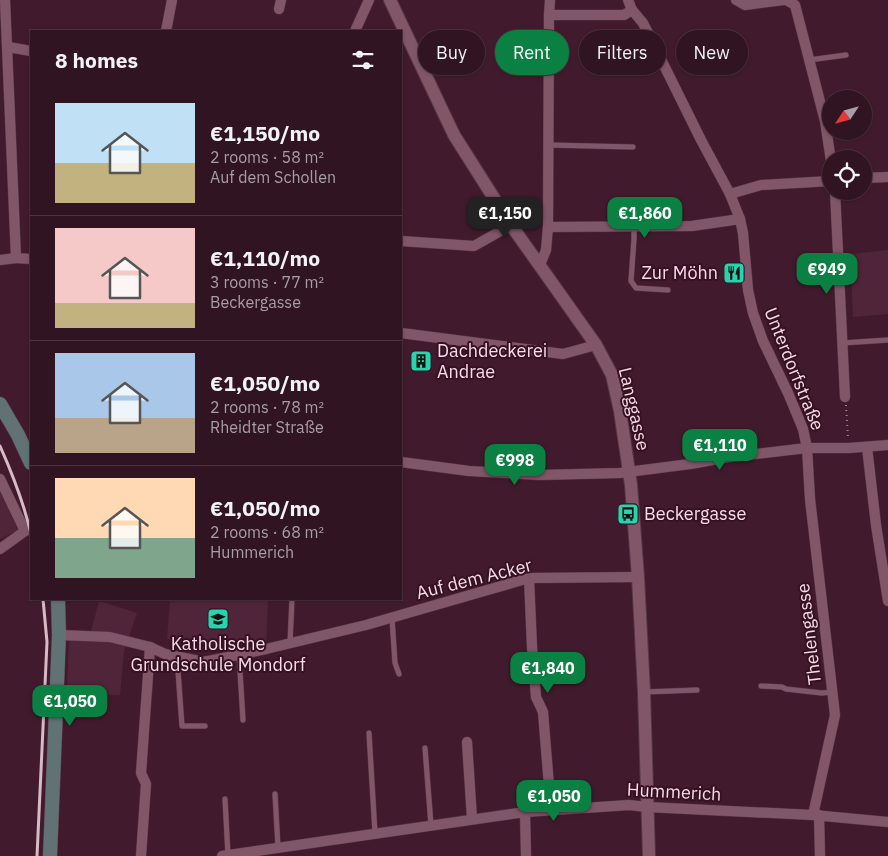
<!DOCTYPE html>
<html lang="en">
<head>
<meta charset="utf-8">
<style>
  body { margin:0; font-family:"IBM Plex Sans",sans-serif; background:#3d212f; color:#f1f3f6; height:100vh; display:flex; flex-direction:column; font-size:19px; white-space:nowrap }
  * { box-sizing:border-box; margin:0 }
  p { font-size:16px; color:#a89ea5 }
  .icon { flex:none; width:28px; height:28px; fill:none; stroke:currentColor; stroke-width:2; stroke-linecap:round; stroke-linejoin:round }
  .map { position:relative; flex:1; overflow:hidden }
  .panel { position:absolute; left:30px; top:30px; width:372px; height:570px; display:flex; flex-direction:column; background:#311422; border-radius:0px; box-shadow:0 1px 4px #0004,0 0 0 1px #4c3340 }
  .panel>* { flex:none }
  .guide { position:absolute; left:418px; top:30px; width:395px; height:45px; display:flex; gap:10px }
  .needle { width:32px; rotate:234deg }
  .fabs { position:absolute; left:822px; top:90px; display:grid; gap:10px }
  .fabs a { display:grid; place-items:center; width:50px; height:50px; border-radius:50%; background:#311422; box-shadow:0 1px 4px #0004,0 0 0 1px #4c3340; font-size:25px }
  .price { position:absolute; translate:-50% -42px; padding:0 11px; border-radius:10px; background:#0b8043; color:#fff; font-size:16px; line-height:32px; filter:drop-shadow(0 1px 2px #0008) }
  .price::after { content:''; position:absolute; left:50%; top:30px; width:15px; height:11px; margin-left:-8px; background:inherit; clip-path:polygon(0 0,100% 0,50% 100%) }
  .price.current { background:#222; color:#fff }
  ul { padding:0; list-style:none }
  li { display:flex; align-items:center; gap:15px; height:125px; padding:0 25px }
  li+li { border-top:1px solid #4c3340 }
  li span { display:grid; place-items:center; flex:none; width:140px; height:100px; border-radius:0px; color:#555 }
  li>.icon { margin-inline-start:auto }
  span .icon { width:60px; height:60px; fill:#fffc; stroke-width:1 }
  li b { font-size:21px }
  h2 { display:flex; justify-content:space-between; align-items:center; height:60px; padding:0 25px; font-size:21px }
  .tag { padding:0 18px; border-radius:22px; background:#311422; box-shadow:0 1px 4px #0004,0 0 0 1px #4c3340; font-size:18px; line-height:45px }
  .tag.current { background:#0b8043; color:#fff }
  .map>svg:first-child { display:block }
  .built { fill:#502439 }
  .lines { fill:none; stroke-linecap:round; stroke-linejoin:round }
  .service-casing { stroke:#583747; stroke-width:6 }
  .minor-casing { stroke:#583747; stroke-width:11 }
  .tertiary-casing { stroke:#583747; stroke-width:14 }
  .secondary-casing { stroke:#583747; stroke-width:15 }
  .path { stroke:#a38391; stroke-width:2; stroke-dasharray:1 4; stroke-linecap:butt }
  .service { stroke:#825669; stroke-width:5 }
  .minor { stroke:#825669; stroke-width:10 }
  .tertiary { stroke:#825669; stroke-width:12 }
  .secondary { stroke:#617275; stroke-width:14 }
  .rail { stroke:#d7bac6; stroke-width:3 }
  .labels { text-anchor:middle; stroke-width:4; stroke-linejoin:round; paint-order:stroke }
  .poi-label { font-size:18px; fill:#f7dce6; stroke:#361123; text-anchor:start }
  .street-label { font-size:18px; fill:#f7dce6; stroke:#361123 }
</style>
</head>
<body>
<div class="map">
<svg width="888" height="856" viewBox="0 0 888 856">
  <rect width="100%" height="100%" fill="#411b2d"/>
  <g class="built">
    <path d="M888,250v64l-35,3 -2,-42h-8l-1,-20z"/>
    <path d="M0,490l18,40 -18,9z"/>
    <path d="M170,599h98l-2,48 -1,-5 -9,2 -2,-2 -34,3h-15l-22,-3 -16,-3z"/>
    <path d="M99,601l38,12 -13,38 -4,44 -53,-1 2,-63h22z"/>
  </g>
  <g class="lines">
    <g class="service-casing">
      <g id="service">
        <path d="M507,42l42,1"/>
        <path d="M809,60l37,-5"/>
        <path d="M549,145l84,2"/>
        <path d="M634,227v12l-3,42 5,7 32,2"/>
        <path d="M842,343l46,-3"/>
        <path d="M392,618l3,45 4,11"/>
        <path d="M290,643l2,-44"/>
        <path d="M239,655l4,65"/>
        <path d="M177,657l5,69h23"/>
        <path d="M761,686l21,1 4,2 36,4 10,-1"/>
        <path d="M644,692l53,-2"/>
        <path d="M369,733l6,100"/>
        <path d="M425,748l6,77"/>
        <path d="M275,794l3,53"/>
        <path d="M225,799l3,56"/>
      </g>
    </g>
    <g class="minor-casing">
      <g id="minor">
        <path d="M5,0l11,258 15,1"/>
        <path d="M628,0l4,10 11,13 58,117 29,54 10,25 3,14 5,57 5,23 10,28 25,52 15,36 4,19 3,51 25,216 -22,100"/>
        <path d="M736,0l9,5 39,-5"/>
        <path d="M786,0l9,5 30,116 6,40"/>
        <path d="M279,9l2,-9"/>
        <path d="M549,15l1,-15"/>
        <path d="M166,31l6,-31"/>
        <path d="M355,31l14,-31"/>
        <path d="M8,47l23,4"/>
        <path d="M864,178l24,-1"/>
        <path d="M835,191l10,206"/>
        <path d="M730,194l31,-9 70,-4"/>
        <path d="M548,227l144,-1 48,-7"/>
        <path d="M401,241l73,5 37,-21"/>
        <path d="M0,260l16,-2"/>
        <path d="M540,265l6,-15 2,-23 1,-212h75l8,-5"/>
        <path d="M401,333l162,21 33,-9"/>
        <path d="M867,447l9,78 12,76"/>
        <path d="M401,462l68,9 70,4 81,-2 70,-9 39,-7 78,-9h42l39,-3"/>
        <path d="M0,479l25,52"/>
        <path d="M0,549l25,-18 6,-3"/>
        <path d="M529,578l3,69 4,50 7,15 8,98"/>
        <path d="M59,635l51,2 40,10 15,7 39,8 62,-13 100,-24 163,-47 109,-1"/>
        <path d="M467,742l5,77"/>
        <path d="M525,812l1,44"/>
        <path d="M819,815l1,41"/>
        <path d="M141,856l5,-72 -5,-11 9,-126"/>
        <path d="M222,856l303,-44 104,-7 18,2 166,8 75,7"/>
      </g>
    </g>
    <g class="tertiary-casing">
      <path id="tertiary" d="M390,0l64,135 57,90 85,120 16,30 8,36 11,74 7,92 6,115 5,164"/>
    </g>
    <g class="secondary-casing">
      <g id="secondary">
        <path d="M0,404l18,31 13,28"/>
        <path d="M50,856l9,-221 -1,-36"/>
      </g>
    </g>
    <path class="path" d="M846,405l2,33"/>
    <use href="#service" class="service"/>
    <use href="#minor" class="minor"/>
    <use href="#tertiary" class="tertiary"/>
    <use href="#secondary" class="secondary"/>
    <g class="rail">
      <path d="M0,446c13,29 24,58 31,88"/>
      <path d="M37,856l10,-214 -4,-43"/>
    </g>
  </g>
  <defs>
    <g id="restaurant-square" transform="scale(1.125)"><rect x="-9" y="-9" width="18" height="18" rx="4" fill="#26d5ae" stroke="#361123"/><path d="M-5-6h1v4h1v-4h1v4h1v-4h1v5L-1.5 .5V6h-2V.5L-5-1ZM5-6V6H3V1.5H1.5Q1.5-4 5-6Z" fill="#111"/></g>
    <g id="building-square" transform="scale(1.125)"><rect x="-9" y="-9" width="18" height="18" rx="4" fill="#26d5ae" stroke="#361123"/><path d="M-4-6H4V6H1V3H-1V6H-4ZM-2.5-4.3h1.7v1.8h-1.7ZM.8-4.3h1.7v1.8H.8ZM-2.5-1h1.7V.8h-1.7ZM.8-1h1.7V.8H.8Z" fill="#111"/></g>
    <g id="bus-square" transform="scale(1.125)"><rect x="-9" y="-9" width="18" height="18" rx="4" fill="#26d5ae" stroke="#361123"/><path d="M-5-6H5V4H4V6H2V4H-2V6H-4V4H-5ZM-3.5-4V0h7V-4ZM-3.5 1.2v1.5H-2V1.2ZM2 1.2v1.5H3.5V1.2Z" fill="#111"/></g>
    <g id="school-square" transform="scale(1.125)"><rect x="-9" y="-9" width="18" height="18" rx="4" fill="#26d5ae" stroke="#361123"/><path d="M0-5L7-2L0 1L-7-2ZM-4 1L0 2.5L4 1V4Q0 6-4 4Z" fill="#111"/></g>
  </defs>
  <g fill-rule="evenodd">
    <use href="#restaurant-square" x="734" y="273"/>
    <use href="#building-square" x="421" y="361"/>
    <use href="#bus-square" x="628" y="514"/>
    <use href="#school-square" x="218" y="619"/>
  </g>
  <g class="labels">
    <g class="poi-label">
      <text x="718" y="279" text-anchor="end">Zur Möhn</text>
      <text x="437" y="357">Dachdeckerei<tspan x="437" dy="21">Andrae</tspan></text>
      <text x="644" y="520">Beckergasse</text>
      <text x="218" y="650" text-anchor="middle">Katholische<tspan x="218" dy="21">Grundschule Mondorf</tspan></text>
    </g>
    <g class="street-label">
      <text transform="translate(794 369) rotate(68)" y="6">Unterdorfstraße</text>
      <text transform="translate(634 409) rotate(77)" y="6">Langgasse</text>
      <text transform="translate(474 579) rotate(-14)" y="6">Auf dem Acker</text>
      <text transform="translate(809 634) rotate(-97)" y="6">Thelengasse</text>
      <text transform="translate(674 792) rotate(3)" y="6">Hummerich</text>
    </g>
  </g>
</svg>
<div class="fabs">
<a><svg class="needle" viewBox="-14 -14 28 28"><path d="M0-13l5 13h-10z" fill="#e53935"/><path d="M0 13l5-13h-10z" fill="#a89ea5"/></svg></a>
<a><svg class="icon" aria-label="locate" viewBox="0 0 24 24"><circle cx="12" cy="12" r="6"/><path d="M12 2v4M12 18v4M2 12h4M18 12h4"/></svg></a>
</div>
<b class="price current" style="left:505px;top:239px">€1,150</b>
<b class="price" style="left:645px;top:239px">€1,860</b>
<b class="price" style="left:827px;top:295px">€949</b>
<b class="price" style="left:720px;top:471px">€1,110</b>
<b class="price" style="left:515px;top:486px">€998</b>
<b class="price" style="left:548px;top:694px">€1,840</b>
<b class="price" style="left:70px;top:727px">€1,050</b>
<b class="price" style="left:554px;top:822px">€1,050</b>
<div class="guide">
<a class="tag">Buy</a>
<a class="tag current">Rent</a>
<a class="tag">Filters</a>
<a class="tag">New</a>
</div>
<section class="panel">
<h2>8 homes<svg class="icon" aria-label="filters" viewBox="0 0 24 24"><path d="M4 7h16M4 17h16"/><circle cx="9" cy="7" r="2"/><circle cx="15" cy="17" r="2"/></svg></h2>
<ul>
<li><span style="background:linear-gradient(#bfe0f5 60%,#c2b280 0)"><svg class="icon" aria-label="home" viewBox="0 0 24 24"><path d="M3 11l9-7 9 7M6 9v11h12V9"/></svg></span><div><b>€1,150/mo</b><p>2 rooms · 58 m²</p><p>Auf dem Schollen</p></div></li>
<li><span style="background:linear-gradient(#f6c9c9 75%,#c2b280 0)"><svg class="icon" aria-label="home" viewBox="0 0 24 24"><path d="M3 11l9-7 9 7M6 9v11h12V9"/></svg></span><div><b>€1,110/mo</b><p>3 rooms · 77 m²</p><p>Beckergasse</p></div></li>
<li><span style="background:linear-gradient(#a9c7e8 65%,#b9a48a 0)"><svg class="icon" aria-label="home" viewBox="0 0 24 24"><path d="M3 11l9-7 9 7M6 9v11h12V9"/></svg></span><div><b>€1,050/mo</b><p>2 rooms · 78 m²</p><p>Rheidter Straße</p></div></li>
<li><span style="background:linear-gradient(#ffd9b3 60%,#7fa58c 0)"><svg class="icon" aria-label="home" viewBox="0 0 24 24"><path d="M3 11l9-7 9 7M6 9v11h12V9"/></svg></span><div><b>€1,050/mo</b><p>2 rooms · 68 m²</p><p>Hummerich</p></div></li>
</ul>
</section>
</div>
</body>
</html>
